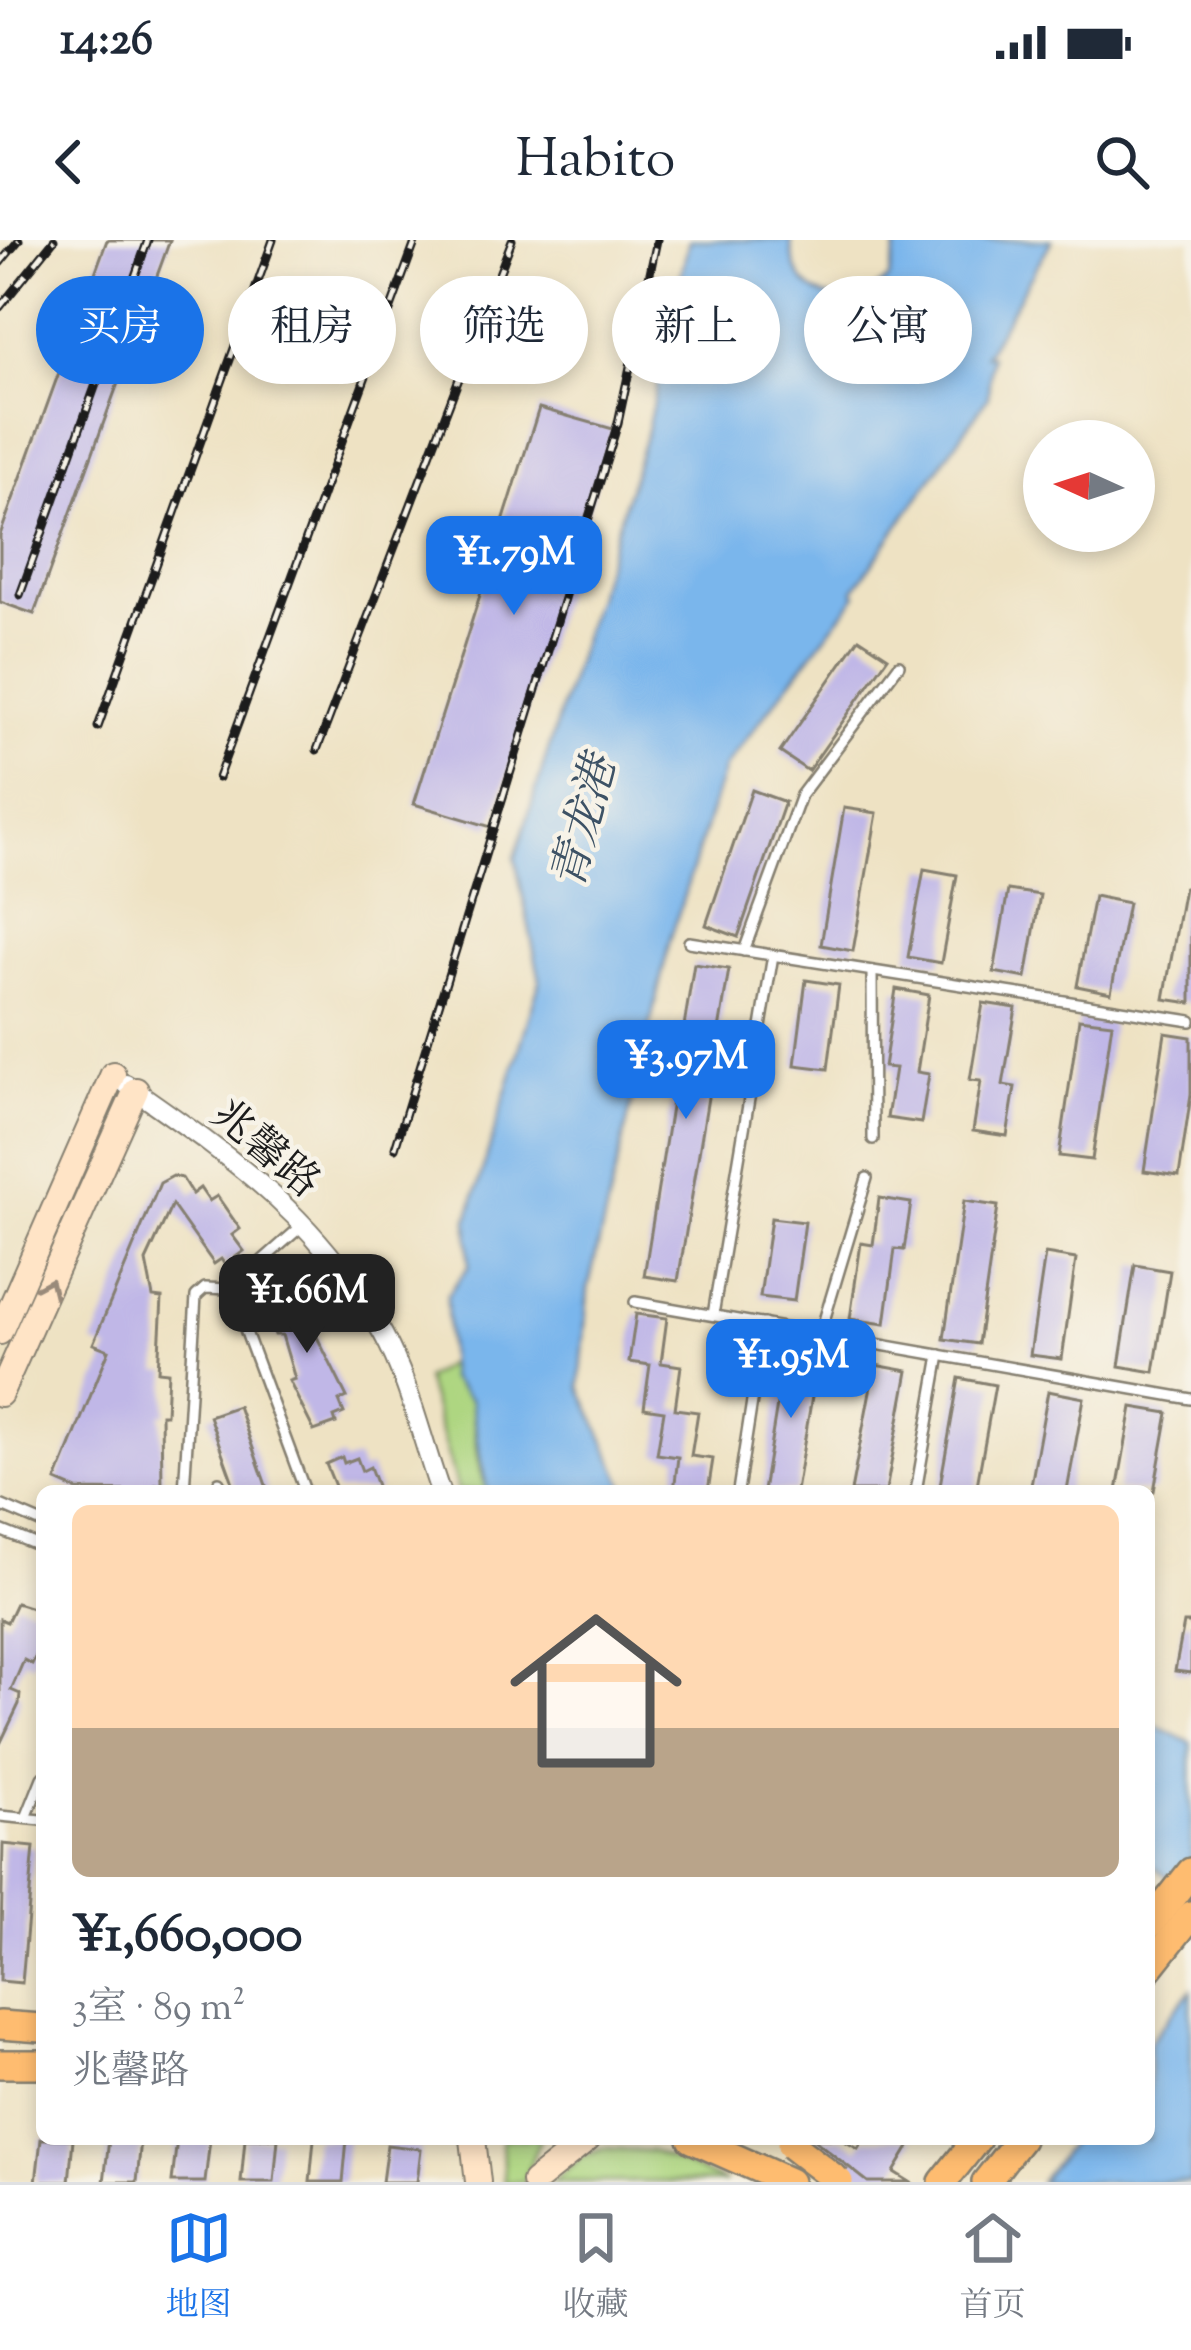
<!DOCTYPE html>
<html lang="zh">
<head>
<meta charset="utf-8">
<style>
  body { margin:0; font-family:"Sorts Mill Goudy","Noto Serif SC",serif; background:#f6f6f7; color:#1f2937; height:100vh; display:flex; flex-direction:column; font-size:45px; white-space:nowrap }
  * { box-sizing:border-box; margin:0 }
  p { font-size:39px; color:#747a83 }
  .icon { flex:none; width:66px; height:66px; fill:none; stroke:currentColor; stroke-width:2; stroke-linecap:round; stroke-linejoin:round }
  .map { position:relative; flex:1; overflow:hidden }
  .details { position:absolute; left:36px; top:1245px; width:1119px; height:660px; display:flex; flex-direction:column; background:#fff; border-radius:18px; box-shadow:0 6px 18px #0003 }
  .details>* { flex:none }
  .top-card { position:absolute; left:36px; top:36px; width:1119px; height:108px; display:flex; gap:24px }
  .needle { width:78px; rotate:273deg }
  .tools { position:absolute; left:1023px; top:180px; display:grid; gap:24px }
  .tools a { display:grid; place-items:center; width:132px; height:132px; border-radius:50%; background:#fff; box-shadow:0 6px 18px #0003; font-size:60px }
  .price { position:absolute; translate:-50% -102px; padding:0 27px; border-radius:24px; background:#1a73e8; color:#fff; font-size:39px; line-height:78px; filter:drop-shadow(0 3px 6px #0008) }
  .price::after { content:''; position:absolute; left:50%; top:72px; width:36px; height:27px; margin-left:-18px; background:inherit; clip-path:polygon(0 0,100% 0,50% 100%) }
  .price.active { background:#222; color:#fff }
  ul { padding:0; list-style:none }
  li { display:grid; align-content:center; gap:24px; height:636px; padding:0 36px }
  li span { display:grid; place-items:center; height:372px; border-radius:18px; color:#555 }
  li>.icon { margin-inline-start:auto }
  span .icon { width:216px; height:216px; fill:#fffc; stroke-width:1 }
  li b { font-size:51px }
  .tag { padding:0 42px; border-radius:54px; background:#fff; box-shadow:0 6px 18px #0003; font-size:42px; line-height:108px }
  .tag.active { background:#1a73e8; color:#fff }
  .status { display:flex; justify-content:space-between; align-items:center; height:84px; padding:0 60px; background:#fff; direction:ltr }
  .status svg { height:33px; fill:currentColor }
  header { display:flex; justify-content:space-between; align-items:center; height:156px; padding:0 36px; background:#fff; font-size:54px; font-weight:600 }
  .menu { display:flex; justify-content:space-around; align-items:center; height:168px; border-top:3px solid #e0e1e3; background:#fff; font-size:33px; color:#747a83 }
  .menu a { display:grid; justify-items:center; gap:6px }
  .menu .active { color:#1a73e8 }
  .map>svg:first-child { display:block }
  .green { fill:#aed681; stroke:#65794e; stroke-width:3 }
  .water { fill:#7ab6ec; stroke:#4b6984; stroke-width:3 }
  .building { fill:#c0b7e7 }
  .lines { fill:none; stroke-linecap:round; stroke-linejoin:round }
  .lane-casing { stroke:#857f70; stroke-width:14 }
  .street-casing { stroke:#857f70; stroke-width:22 }
  .secondary-casing { stroke:#857f70; stroke-width:28 }
  .primary-casing { stroke:#857f70; stroke-width:32 }
  .lane { stroke:#fff; stroke-width:9 }
  .street { stroke:#fff; stroke-width:18 }
  .secondary { stroke:#ffe4c6; stroke-width:24 }
  .primary { stroke:#febc70; stroke-width:27 }
  .rail-casing { stroke:#1c1c1c; stroke-width:9 }
  .rail { stroke:#f7f3e8; stroke-width:4.5; stroke-dasharray:14; stroke-linecap:butt }
  .primary-bridge-casing { stroke:#857f70; stroke-width:32; stroke-linecap:butt }
  .primary-bridge { stroke:#febc70; stroke-width:27 }
  .oneway { stroke:#998a7a }
  .labels { text-anchor:middle; stroke-width:9; stroke-linejoin:round; paint-order:stroke }
  .street-label { font-size:42px; fill:#1c1c1c; stroke:#f7f3e8 }
  .water-label { font-size:45px; font-style:italic; fill:#3d5265; stroke:#f7f3e8 }
</style>
</head>
<body>
<div class="status"><b>14:26</b><svg viewBox="0 0 49 12"><path d="M0 12V9h3v3zM5 12V6h3v6zM10 12V3h3v9zM15 12V0h3v12zM26 1h20v11H26zM47 4h2v5h-2z"/></svg></div>
<header><svg class="icon" aria-label="back" viewBox="0 0 24 24"><path d="M15 5l-7 7 7 7"/></svg>Habito<svg class="icon" aria-label="search" viewBox="0 0 24 24"><circle cx="10" cy="10" r="6"/><path d="M15 15l6 6"/></svg></header>
<div class="map">
<svg width="1191" height="1942" viewBox="0 0 1191 1942">
  <rect width="100%" height="100%" fill="#f7f3e8"/>
  <filter id="ink" filterUnits="userSpaceOnUse"><feTurbulence type="fractalNoise" baseFrequency=".00833" numOctaves="2"/><feDisplacementMap in="SourceGraphic" scale="24" xChannelSelector="R" yChannelSelector="G"/><feConvolveMatrix kernelMatrix="1 2 1 2 8 2 1 2 1" color-interpolation-filters="sRGB"/></filter>
  <filter id="wash" filterUnits="userSpaceOnUse"><feTurbulence type="fractalNoise" baseFrequency=".004" numOctaves="4" result="noise"/><feDisplacementMap in="SourceGraphic" scale="48" xChannelSelector="R" yChannelSelector="G"/><feGaussianBlur stdDeviation="2.7" result="paint"/><feColorMatrix in="noise" values="0 0 0 0 0 0 0 0 0 0 0 0 0 0 0 0 0 1.4 0 .05"/><feComposite in="paint" operator="in"/></filter>
  <g filter="url(#wash)">
    <rect width="100%" height="100%" fill="#eee2c3"/>
    <g class="green">
      <path d="M448,1124l1,14 22,22 9,70 8,21h-30l-33,-112z"/>
      <path d="M502,1899h38l-17,43h-19z"/>
      <path d="M604,1908l47,3 75,31h-174l30,-25z"/>
    </g>
    <g class="water">
      <path d="M689,0h102c-1,60 56,75 98,39l9,-39h154l-67,115 6,1 -3,41 -134,193 3,5 -133,173 -54,172 -82,349 -8,98 47,104h-140l-16,-91 -22,-22 -2,-83 22,-29 -1,-47 72,-239 -25,-122 132,-428z"/>
      <path d="M1149,1482l42,21v151l-42,-31z"/>
      <path d="M1191,1750v192h-151l34,-43h75v-96z"/>
    </g>
    <g id="blocks">
      <g class="building">
        <path d="M107,0h63l-136,374 -34,-12v-67z"/>
        <path d="M539,168l74,21 -122,398 -77,-23z"/>
        <path d="M859,398l29,19 -80,114 -28,-19z"/>
        <path d="M752,550l33,12 -47,135 -32,-12z"/>
        <path d="M844,568l33,5 -24,138 -32,-6z"/>
        <path d="M924,629l33,6 -16,88 -33,-6z"/>
        <path d="M1184,648h7v115l-27,-4z"/>
        <path d="M1008,650l32,5 -14,83 -32,-6z"/>
        <path d="M1094,656l34,7 -17,90 -34,-7z"/>
        <path d="M694,724l35,5 -51,312 -34,-5z"/>
        <path d="M806,740l33,5 -11,84 -33,-4z"/>
        <path d="M896,749l33,6 -12,77 12,2 -8,49 -34,-5 8,-50 -11,-1z"/>
        <path d="M983,763l33,5 -13,77 12,2 -8,49 -34,-5 8,-50 -11,-1z"/>
        <path d="M1079,779l33,4 -20,137 -33,-4z"/>
        <path d="M1165,793l26,4v58l-12,81 -35,-5z"/>
        <path d="M173,936l9,2 10,16 8,-6 9,13 8,-5 23,33 -8,6 12,16 -19,14 -4,-6 -7,5 -42,-59 -26,56 7,36 9,1 -4,73 10,1 -2,42h-5l1,71 -6,-1 -1,7 -78,-1 -21,-9 53,-131 -16,-6 67,-161z"/>
        <path d="M879,958l32,5 -7,47 -9,-1 -10,75 -35,-5 11,-76 12,2z"/>
        <path d="M964,961l34,5 -20,138 -34,-5z"/>
        <path d="M771,978l34,4 -11,79 -34,-4z"/>
        <path d="M1045,1014l31,5 -14,100 -32,-4z"/>
        <path d="M1135,1025l35,6 -16,101 -35,-6z"/>
        <path d="M290,1041l5,13 12,-5 15,38 -8,4 33,66 -8,4 5,12 -10,4 2,6 -22,8 -25,-50 6,-2 -13,-44h-7l-9,-23 8,-3 -6,-14z"/>
        <path d="M636,1074l31,4 -6,45 20,3 -6,43 23,3 -7,44 22,3 -5,32h-34l4,-34 -21,-3 7,-43 -20,-3 6,-43 -21,-3z"/>
        <path d="M786,1109l33,6 -23,136h-33z"/>
        <path d="M875,1125l33,6 -22,120h-35z"/>
        <path d="M959,1138l36,7 -19,106h-37z"/>
        <path d="M1048,1151l36,7 -17,93h-37z"/>
        <path d="M238,1166l30,85h-32l-27,-75z"/>
        <path d="M1132,1167l36,6 -14,78h-37z"/>
        <path d="M342,1217l2,6 13,-5 5,13 8,-4 9,24h-42l-11,-27z"/>
        <path d="M16,1363l26,8 -5,16 5,15 -10,22 -8,-4 -13,30 9,4 -1,10 -19,40v-125l7,3z"/>
        <path d="M1184,1383h7v50l-16,-2z"/>
        <path d="M3,1604l31,3 -12,136 -22,-2z"/>
        <path d="M41,1899h32l-4,43h-33z"/>
        <path d="M109,1899h32l-4,43h-33z"/>
        <path d="M177,1899h33l-5,43h-33z"/>
        <path d="M245,1899h33l-4,43h-33z"/>
        <path d="M314,1899h33l-4,43h-33z"/>
        <path d="M813,1899h28l17,10 6,-10h50l-20,33 16,10h-42z"/>
        <path d="M387,1905l34,4 -4,33h-35z"/>
      </g>
    </g>
  </g>
  <g filter="url(#ink)">
    <use href="#blocks" fill-opacity="0" stroke="#857f70" stroke-width="3"/>
    <g class="lines">
      <g class="lane-casing">
        <g id="lane">
          <path d="M689,702l502,79"/>
          <path d="M744,711l57,-156 98,-130"/>
          <path d="M872,731l1,168"/>
          <path d="M230,1049l75,202"/>
          <path d="M635,1062l556,97"/>
          <path d="M713,1075l60,-360"/>
          <path d="M820,1094l47,-156"/>
          <path d="M219,1242l3,9"/>
          <path d="M184,1251l12,-195 9,-8 25,1 74,-65"/>
          <path d="M738,1251l26,-167"/>
          <path d="M916,1251l24,-136"/>
          <path d="M0,1265l42,18"/>
          <path d="M0,1290l42,17"/>
          <path d="M0,1576l42,4"/>
          <path d="M26,1578l16,-40"/>
        </g>
      </g>
      <g class="street-casing">
        <path id="street" d="M126,844c107,75 192,132 257,250 26,47 39,106 57,157"/>
      </g>
      <g class="secondary-casing">
        <g id="secondary">
          <path d="M0,1092l113,-258"/>
          <path d="M0,1154l136,-304"/>
          <path d="M473,1899l5,43"/>
          <path d="M534,1942l54,-43"/>
        </g>
      </g>
      <g class="primary-casing">
        <g id="primary">
          <path d="M1149,1685l42,-53"/>
          <path d="M1149,1728l42,-53"/>
          <path d="M0,1785l42,3"/>
          <path d="M0,1824h42"/>
          <path d="M692,1899l97,43"/>
          <path d="M943,1942l34,-43"/>
          <path d="M986,1942l34,-43"/>
        </g>
      </g>
      <use href="#lane" class="lane"/>
      <use href="#street" class="street"/>
      <use href="#secondary" class="secondary"/>
      <use href="#primary" class="primary"/>
      <g class="rail-casing">
        <g id="rail">
          <path d="M0,23l19,-23"/>
          <path d="M0,67l54,-67"/>
          <path d="M20,355l128,-355"/>
          <path d="M98,487l175,-487"/>
          <path d="M317,510l195,-510"/>
          <path d="M218,538l198,-538"/>
          <path d="M395,908l223,-725 39,-183"/>
        </g>
      </g>
      <use href="#rail" class="rail"/>
      <g class="primary-bridge-casing">
        <path id="primary-bridge" d="M791,1905l48,37"/>
      </g>
      <use href="#primary-bridge" class="primary-bridge"/>
    </g>
    <defs><path id="oneway-chevron" d="M-2-3.5L2.5 0L-2 3.5" fill="none" stroke-width="1.6" stroke-linecap="round" stroke-linejoin="round" transform="scale(3)"/></defs>
    <use class="oneway" href="#oneway-chevron" transform="translate(48 1047) rotate(-66)"/>
  </g>
  <g class="labels">
    <g class="street-label">
      <text transform="translate(267 907) rotate(40)" y="15">兆馨路</text>
    </g>
    <g class="water-label">
      <text transform="translate(582 582) rotate(-75)" y="16">青龙港</text>
    </g>
  </g>
</svg>
<div class="tools">
<a><svg class="needle" viewBox="-14 -14 28 28"><path d="M0-13l5 13h-10z" fill="#e53935"/><path d="M0 13l5-13h-10z" fill="#747a83"/></svg></a>
</div>
<b class="price" style="left:514px;top:378px">¥1.79M</b>
<b class="price" style="left:686px;top:882px">¥3.97M</b>
<b class="price active" style="left:307px;top:1116px">¥1.66M</b>
<b class="price" style="left:791px;top:1181px">¥1.95M</b>
<div class="top-card">
<a class="tag active">买房</a>
<a class="tag">租房</a>
<a class="tag">筛选</a>
<a class="tag">新上</a>
<a class="tag">公寓</a>
</div>
<section class="details">
<ul>
<li><span style="background:linear-gradient(#ffd9b3 60%,#b9a48a 0)"><svg class="icon" aria-label="home" viewBox="0 0 24 24"><path d="M3 11l9-7 9 7M6 9v11h12V9"/></svg></span><div><b>¥1,660,000</b><p>3室 · 89 m²</p><p>兆馨路</p></div></li>
</ul>
</section>
</div>
<nav class="menu">
<a class="active"><svg class="icon" aria-label="map" viewBox="0 0 24 24"><path d="M3 6l6-2 6 2 6-2v14l-6 2-6-2-6 2zM9 4v14M15 6v14"/></svg>地图</a>
<a><svg class="icon" aria-label="saved" viewBox="0 0 24 24"><path d="M7 4h10v16l-5-4-5 4z"/></svg>收藏</a>
<a><svg class="icon" aria-label="home" viewBox="0 0 24 24"><path d="M3 11l9-7 9 7M6 9v11h12V9"/></svg>首页</a>
</nav>
</body>
</html>
